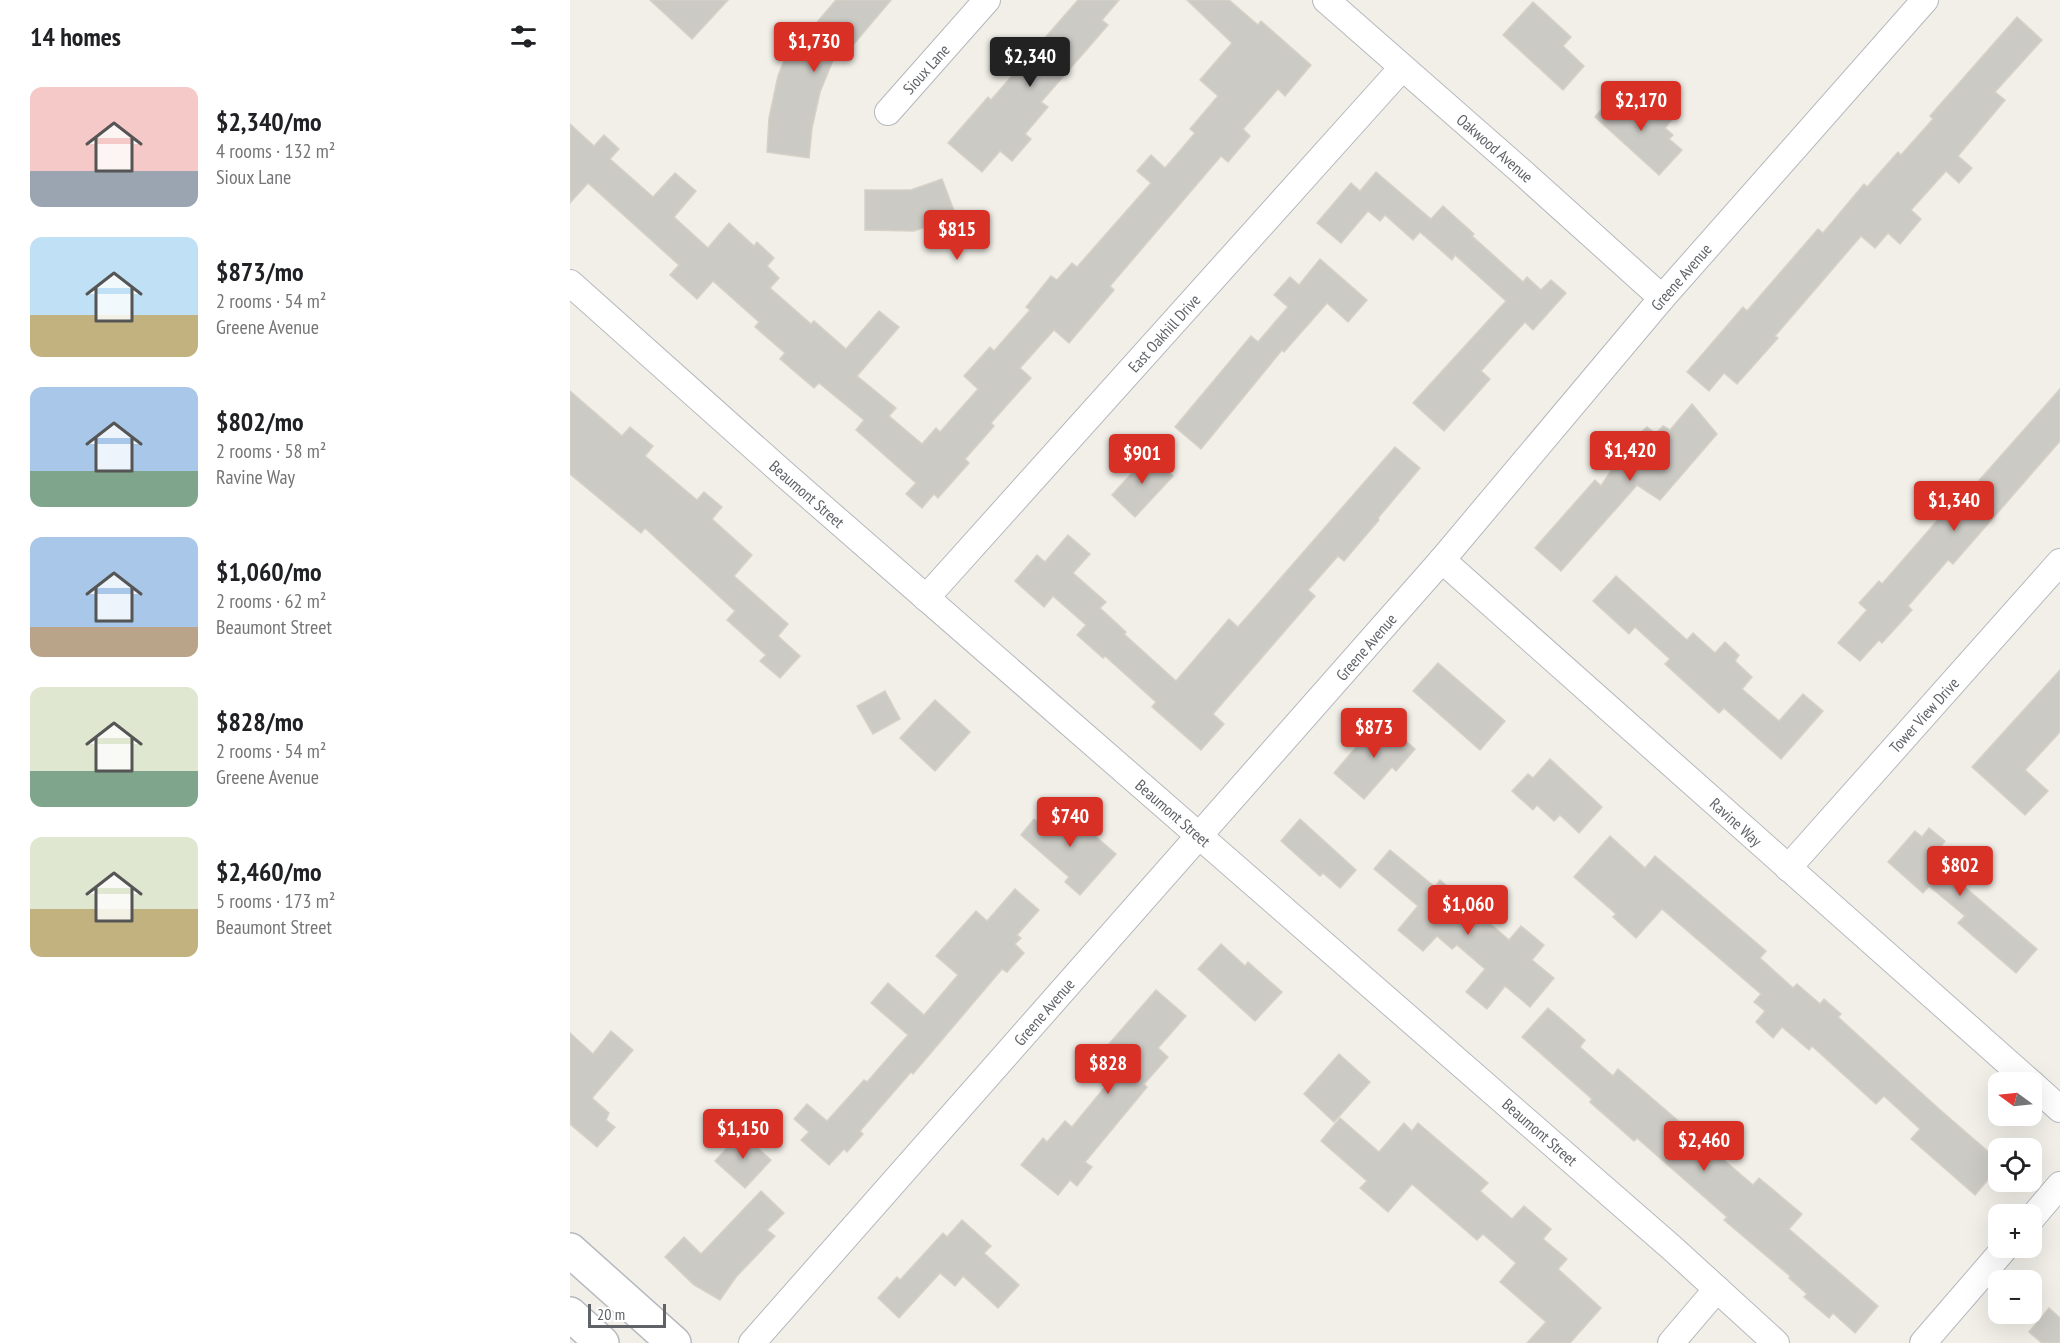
<!DOCTYPE html>
<html lang="en">
<head>
<meta charset="utf-8">
<style>
  body { margin:0; font-family:"PT Sans Narrow",sans-serif; background:#f2f2f2; color:#202124; height:100vh; display:flex; flex-direction:column; font-size:22px; white-space:nowrap }
  * { box-sizing:border-box; margin:0 }
  p { font-size:20px; color:#757577 }
  .icon { flex:none; width:33px; height:33px; fill:none; stroke:currentColor; stroke-width:2; stroke-linecap:round; stroke-linejoin:round }
  .map { position:relative; flex:1; overflow:hidden }
  .details { display:flex; flex-direction:column; background:#fff; width:570px }
  .details>* { flex:none }
  .needle { width:39px; rotate:285deg }
  .fabs { position:absolute; left:1418px; top:1072px; display:grid; gap:12px }
  .fabs a { display:grid; place-items:center; width:54px; height:54px; border-radius:12px; background:#fff; box-shadow:0 6px 24px #0002; font-size:30px }
  .scale { position:absolute; left:18px; bottom:15px; width:78px; box-sizing:border-box; padding-left:6px; border:3px solid #5f6368; border-top:0; font-size:16px; line-height:21px; white-space:nowrap; color:#5f6368; -webkit-text-stroke:4px #fff; paint-order:stroke }
  .price { position:absolute; translate:-50% -51px; padding:0 14px; border-radius:6px; background:#d93025; color:#fff; font-size:20px; line-height:39px; filter:drop-shadow(0 2px 3px #0008) }
  .price::after { content:''; position:absolute; left:50%; top:36px; width:18px; height:14px; margin-left:-9px; background:inherit; clip-path:polygon(0 0,100% 0,50% 100%) }
  .price.on { background:#222; color:#fff }
  ul { padding:0; list-style:none }
  li { display:flex; align-items:center; gap:18px; height:150px; padding:0 30px }
  li span { display:grid; place-items:center; flex:none; width:168px; height:120px; border-radius:12px; color:#555 }
  li>.icon { margin-inline-start:auto }
  span .icon { width:72px; height:72px; fill:#fffc; stroke-width:1 }
  li b { font-size:26px }
  h2 { display:flex; justify-content:space-between; align-items:center; height:72px; padding:0 30px; font-size:26px }
  main { display:flex; flex:1; min-height:0 }
  .map>svg:first-child { display:block }
  .building { fill:#cccac5; stroke:#d6d1c6; stroke-width:1.5 }
  .lines { fill:none; stroke-linecap:round; stroke-linejoin:round }
  .street-casing { stroke:#b5b8bc; stroke-width:28 }
  .secondary-casing { stroke:#b6babf; stroke-width:36 }
  .street { stroke:#fff; stroke-width:26 }
  .secondary { stroke:#fff; stroke-width:33 }
  .labels { text-anchor:middle; stroke-width:5; stroke-linejoin:round; paint-order:stroke }
  .street-label { font-size:16px; fill:#5f6368; stroke:#fff }
</style>
</head>
<body>
<main>
<section class="details">
<h2>14 homes<svg class="icon" aria-label="filters" viewBox="0 0 24 24"><path d="M4 7h16M4 17h16"/><circle cx="9" cy="7" r="2"/><circle cx="15" cy="17" r="2"/></svg></h2>
<ul>
<li><span style="background:linear-gradient(#f6c9c9 70%,#9aa5b1 0)"><svg class="icon" aria-label="home" viewBox="0 0 24 24"><path d="M3 11l9-7 9 7M6 9v11h12V9"/></svg></span><div><b>$2,340/mo</b><p>4 rooms · 132 m²</p><p>Sioux Lane</p></div></li>
<li><span style="background:linear-gradient(#bfe0f5 65%,#c2b280 0)"><svg class="icon" aria-label="home" viewBox="0 0 24 24"><path d="M3 11l9-7 9 7M6 9v11h12V9"/></svg></span><div><b>$873/mo</b><p>2 rooms · 54 m²</p><p>Greene Avenue</p></div></li>
<li><span style="background:linear-gradient(#a9c7e8 70%,#7fa58c 0)"><svg class="icon" aria-label="home" viewBox="0 0 24 24"><path d="M3 11l9-7 9 7M6 9v11h12V9"/></svg></span><div><b>$802/mo</b><p>2 rooms · 58 m²</p><p>Ravine Way</p></div></li>
<li><span style="background:linear-gradient(#a9c7e8 75%,#b9a48a 0)"><svg class="icon" aria-label="home" viewBox="0 0 24 24"><path d="M3 11l9-7 9 7M6 9v11h12V9"/></svg></span><div><b>$1,060/mo</b><p>2 rooms · 62 m²</p><p>Beaumont Street</p></div></li>
<li><span style="background:linear-gradient(#dfe7d0 70%,#7fa58c 0)"><svg class="icon" aria-label="home" viewBox="0 0 24 24"><path d="M3 11l9-7 9 7M6 9v11h12V9"/></svg></span><div><b>$828/mo</b><p>2 rooms · 54 m²</p><p>Greene Avenue</p></div></li>
<li><span style="background:linear-gradient(#dfe7d0 60%,#c2b280 0)"><svg class="icon" aria-label="home" viewBox="0 0 24 24"><path d="M3 11l9-7 9 7M6 9v11h12V9"/></svg></span><div><b>$2,460/mo</b><p>5 rooms · 173 m²</p><p>Beaumont Street</p></div></li>
</ul>
</section>
<div class="map">
<svg width="1490" height="1343" viewBox="0 0 1490 1343">
  <rect width="100%" height="100%" fill="#f1efe8"/>
  <g class="building">
    <path d="M80,0h78l-36,39z"/>
    <path d="M266,0h55l-43,51 -8,-8 -20,49 -8,36 -3,30 -42,-6 2,-34 9,-42 12,-31 6,2z"/>
    <path d="M508,0h41l-17,20 6,5 -67,77 7,5 -23,27 6,5 -19,22 -12,-10 -18,21 -34,-29 40,-46 3,3z"/>
    <path d="M617,0h42l29,25 3,-4 50,44 -26,31 -7,-7 -35,40 7,7 -22,26 -7,-6 -111,130 4,4 -45,53 -15,-13 -34,38 11,10 -40,45 3,3 -29,33 4,4 -31,35 -4,-4 -12,14 -16,-14 10,-11 -60,-53 8,-10 -45,-37 -5,5 -34,-29 5,-6 -30,-26 4,-5 -46,-41 -16,18 -27,-24 9,-10 -91,-82 -18,20v-79l24,22 10,-11 15,14 -9,10 43,38 22,-24 21,18 -22,26 34,31 21,-25 25,23 3,-4 17,16 -7,8 12,12 -9,10 41,36 3,-3 32,28 33,-38 20,16 -42,49 39,32 -7,8 33,28 14,-16 4,4 38,-43 -14,-13 26,-29 4,4 36,-41 -4,-3 25,-31 6,4 15,-17 5,4 74,-84 -14,-12 14,-16 14,13 30,-35 -5,-4 28,-33 -18,-16 32,-37z"/>
    <path d="M963,2l38,35 -8,9 21,20 -21,24 -60,-55z"/>
    <path d="M1447,17l25,23 -47,52 10,8 -47,56 14,12 -13,15 -13,-12 -35,39 10,9 -21,25 -12,-11 -13,15 -14,-12 -86,100 3,2 -41,46 -13,-11 -15,18 -22,-19 56,-65 4,4 71,-82 5,4 41,-49 3,3 31,-35 3,3 32,-36 -3,-3z"/>
    <path d="M1046,93l30,26 13,-14 14,13 -8,10 8,7 -4,4 13,11 -23,25 -64,-58z"/>
    <path d="M806,172l55,47 12,-13 31,28 -2,2 51,46 4,-5 14,13 10,-10 15,13 -33,37 -8,-8 -44,49 9,8 -46,52 -31,-28 93,-102 -51,-46 -3,5 -32,-28 -7,8 -28,-25 -5,6 -12,-10 -27,32 -24,-20 34,-40 9,8z"/>
    <path d="M372,179l14,37 -42,15 -49,-1v-40h46z"/>
    <path d="M750,259l47,41 -19,22 -21,-19 -43,49 -2,-2 -81,99 -26,-22 76,-91 7,6 30,-35 -14,-12 16,-18 9,8z"/>
    <path d="M1490,389v52l-107,123 -5,-4 -40,46 4,4 -30,33 -3,-3 -19,21 -22,-18 29,-33 -8,-7 20,-22 3,3 74,-85 4,3z"/>
    <path d="M0,391l52,45 8,-9 23,19 -8,10 52,44 7,-8 18,15 -10,12 40,36 -18,21 54,48 -10,12 22,20 -20,22 -20,-17 6,-6 -39,-35 8,-9 -90,-83 -4,5 -71,-59z"/>
    <path d="M1122,404l25,30 -57,66 -23,-15 -76,86 -26,-23 60,-68 6,6 28,-43 18,-16 9,7 7,-8 7,4z"/>
    <path d="M825,447l25,21 -42,50 1,2 -35,41 -6,-5 -30,34 7,6 -102,118 11,10 -23,26 -49,-43 4,-5 -51,-46 -2,2 -26,-23 9,-10 -33,-29 -9,11 -29,-26 22,-26 8,7 23,-27 22,19 -17,19 33,29 -6,6 26,24 -2,2 52,47 53,-62 9,8z"/>
    <path d="M579,454l24,22 -38,41 -23,-22z"/>
    <path d="M1046,576l71,64 6,-7 22,20 10,-11 14,13 -4,6 17,16 -10,12 37,32 24,-27 20,17 -42,48 -57,-51 -5,5 -54,-49 5,-5 -35,-32 -6,7 -36,-33z"/>
    <path d="M868,663l67,58 -25,29 -67,-59z"/>
    <path d="M1490,670v62l-35,38 23,21 -23,24 -53,-48z"/>
    <path d="M315,691l15,28 -27,15 -16,-28z"/>
    <path d="M365,700l35,32 -35,39 -35,-33z"/>
    <path d="M810,719l35,30 -19,22 -4,-4 -28,32 -30,-26z"/>
    <path d="M980,759l52,48 -23,26 -19,-18 -6,6 -17,-16 -4,5 -21,-19 16,-17 5,4z"/>
    <path d="M489,805l57,49 -36,41 -15,-13 4,-5 -48,-42 13,-16 7,6z"/>
    <path d="M730,819l56,51 -16,18 -17,-15 -3,3 -39,-35z"/>
    <path d="M1359,828l16,13 -7,9 29,25 -7,8 77,66 -21,24 -58,-50 7,-7 -36,-30 -6,7 -35,-31 27,-31 7,6z"/>
    <path d="M1040,836l35,32 10,-12 111,95 -6,7 33,30 4,-4 23,20 4,-5 17,15 -3,3 100,91 60,52v8l-23,27 -64,-56 9,-10 -36,-33 -8,8 -64,-58 -3,4 -27,-23 -9,11 -17,-16 9,-11 -11,-9 7,-8 -99,-85 -26,29 -23,-21 3,-3 -42,-37z"/>
    <path d="M820,850l45,37 5,-7 69,60 12,-14 23,19 -12,15 22,18 -24,29 -25,-21 -18,23 -21,-17 19,-23 -28,-24 -5,4 -15,-13 -14,15 -25,-21 20,-24 -44,-37z"/>
    <path d="M445,889l24,21 -22,25 4,3 -6,6 9,9 -17,19 -5,-3 -89,105 -2,-2 -51,59 3,3 -16,18 -3,-3 -15,16 -28,-25 8,-8 -15,-13 13,-15 20,17 37,-41 3,2 41,-47 -37,-32 17,-20 36,32 34,-40 -22,-19 40,-45 11,10z"/>
    <path d="M651,944l24,22 3,-4 34,30 -27,29 -57,-52z"/>
    <path d="M586,990l30,26 -28,32 10,9 -24,27 3,3 -62,75 7,5 -15,19 -7,-6 -12,15 -37,-30 22,-27 4,4 18,-21 7,6 42,-51 -19,-16z"/>
    <path d="M978,1008l37,32 -5,7 33,29 5,-7 135,116 6,-7 43,36 -13,15 89,77 -23,27 -22,-20 -4,5 -25,-21 3,-3 -18,-16 1,-2 -66,-56 3,-3 -90,-79 -3,3 -44,-39 2,-3 -70,-62z"/>
    <path d="M41,1031l22,19 -41,48 17,15 -3,7 9,7 -18,20 -27,-23v-91l23,21z"/>
    <path d="M769,1054l31,28 -36,40 -30,-28z"/>
    <path d="M770,1118l39,34 25,-29 8,8 6,-8 70,60 -8,8 32,28 12,-13 27,23 -8,10 24,20 -9,10 43,39 -31,35h-43l19,-21 -46,-40 16,-19 -33,-29 -6,6 -65,-56 -24,28 -28,-24 7,-7 -46,-40z"/>
    <path d="M171,1133l30,27 -26,28 -30,-27z"/>
    <path d="M191,1191l23,22 -17,17 8,6 -39,41 -16,23 -26,-15 -29,-28 19,-20 17,17z"/>
    <path d="M392,1220l29,26 -7,7 35,32 -21,23 -35,-32 -8,10 -15,-13 -41,45 -21,-20 19,-21 3,3 43,-47 4,4z"/>
    <path d="M1479,1308l11,10v25h-18l-13,-11z"/>
  </g>
  <g class="lines">
    <g class="street-casing">
      <g id="street">
        <path d="M756,0l196,172 140,126"/>
        <path d="M318,112l99,-112"/>
        <path d="M0,283l213,190 889,775 104,95"/>
        <path d="M872,560l589,523"/>
        <path d="M356,598l476,-530"/>
        <path d="M1218,868l272,-306"/>
        <path d="M1461,1083l29,26"/>
        <path d="M1461,1219l29,-34"/>
        <path d="M182,1343l690,-783 220,-262 263,-298"/>
        <path d="M1101,1343l46,-54"/>
        <path d="M1353,1343l82,-95"/>
      </g>
    </g>
    <g class="secondary-casing">
      <g id="secondary">
        <path d="M0,1250l104,93"/>
        <path d="M0,1314l32,29"/>
      </g>
    </g>
    <use href="#street" class="street"/>
    <use href="#secondary" class="secondary"/>
  </g>
  <g class="labels">
    <g class="street-label">
      <text transform="translate(356 69) rotate(-48)" y="6">Sioux Lane</text>
      <text transform="translate(925 148) rotate(41)" y="6">Oakwood Avenue</text>
      <text transform="translate(1111 277) rotate(-49)" y="6">Greene Avenue</text>
      <text transform="translate(594 333) rotate(-48)" y="6">East Oakhill Drive</text>
      <text transform="translate(237 494) rotate(41)" y="6">Beaumont Street</text>
      <text transform="translate(796 647) rotate(-49)" y="6">Greene Avenue</text>
      <text transform="translate(1354 715) rotate(-48)" y="6">Tower View Drive</text>
      <text transform="translate(603 813) rotate(41)" y="6">Beaumont Street</text>
      <text transform="translate(1166 822) rotate(42)" y="6">Ravine Way</text>
      <text transform="translate(474 1012) rotate(-49)" y="6">Greene Avenue</text>
      <text transform="translate(970 1132) rotate(41)" y="6">Beaumont Street</text>
    </g>
  </g>
</svg>
<div class="fabs">
<a><svg class="needle" viewBox="-14 -14 28 28"><path d="M0-13l5 13h-10z" fill="#e53935"/><path d="M0 13l5-13h-10z" fill="#757577"/></svg></a>
<a><svg class="icon" aria-label="locate" viewBox="0 0 24 24"><circle cx="12" cy="12" r="6"/><path d="M12 2v4M12 18v4M2 12h4M18 12h4"/></svg></a>
<a>+</a>
<a>−</a>
</div>
<div class="scale">20 m</div>
<b class="price" style="left:244px;top:73px">$1,730</b>
<b class="price on" style="left:460px;top:88px">$2,340</b>
<b class="price" style="left:1071px;top:132px">$2,170</b>
<b class="price" style="left:387px;top:261px">$815</b>
<b class="price" style="left:1060px;top:482px">$1,420</b>
<b class="price" style="left:572px;top:485px">$901</b>
<b class="price" style="left:1384px;top:532px">$1,340</b>
<b class="price" style="left:804px;top:759px">$873</b>
<b class="price" style="left:500px;top:848px">$740</b>
<b class="price" style="left:1390px;top:897px">$802</b>
<b class="price" style="left:898px;top:936px">$1,060</b>
<b class="price" style="left:538px;top:1095px">$828</b>
<b class="price" style="left:173px;top:1160px">$1,150</b>
<b class="price" style="left:1134px;top:1172px">$2,460</b>
</div>
</main>
</body>
</html>
